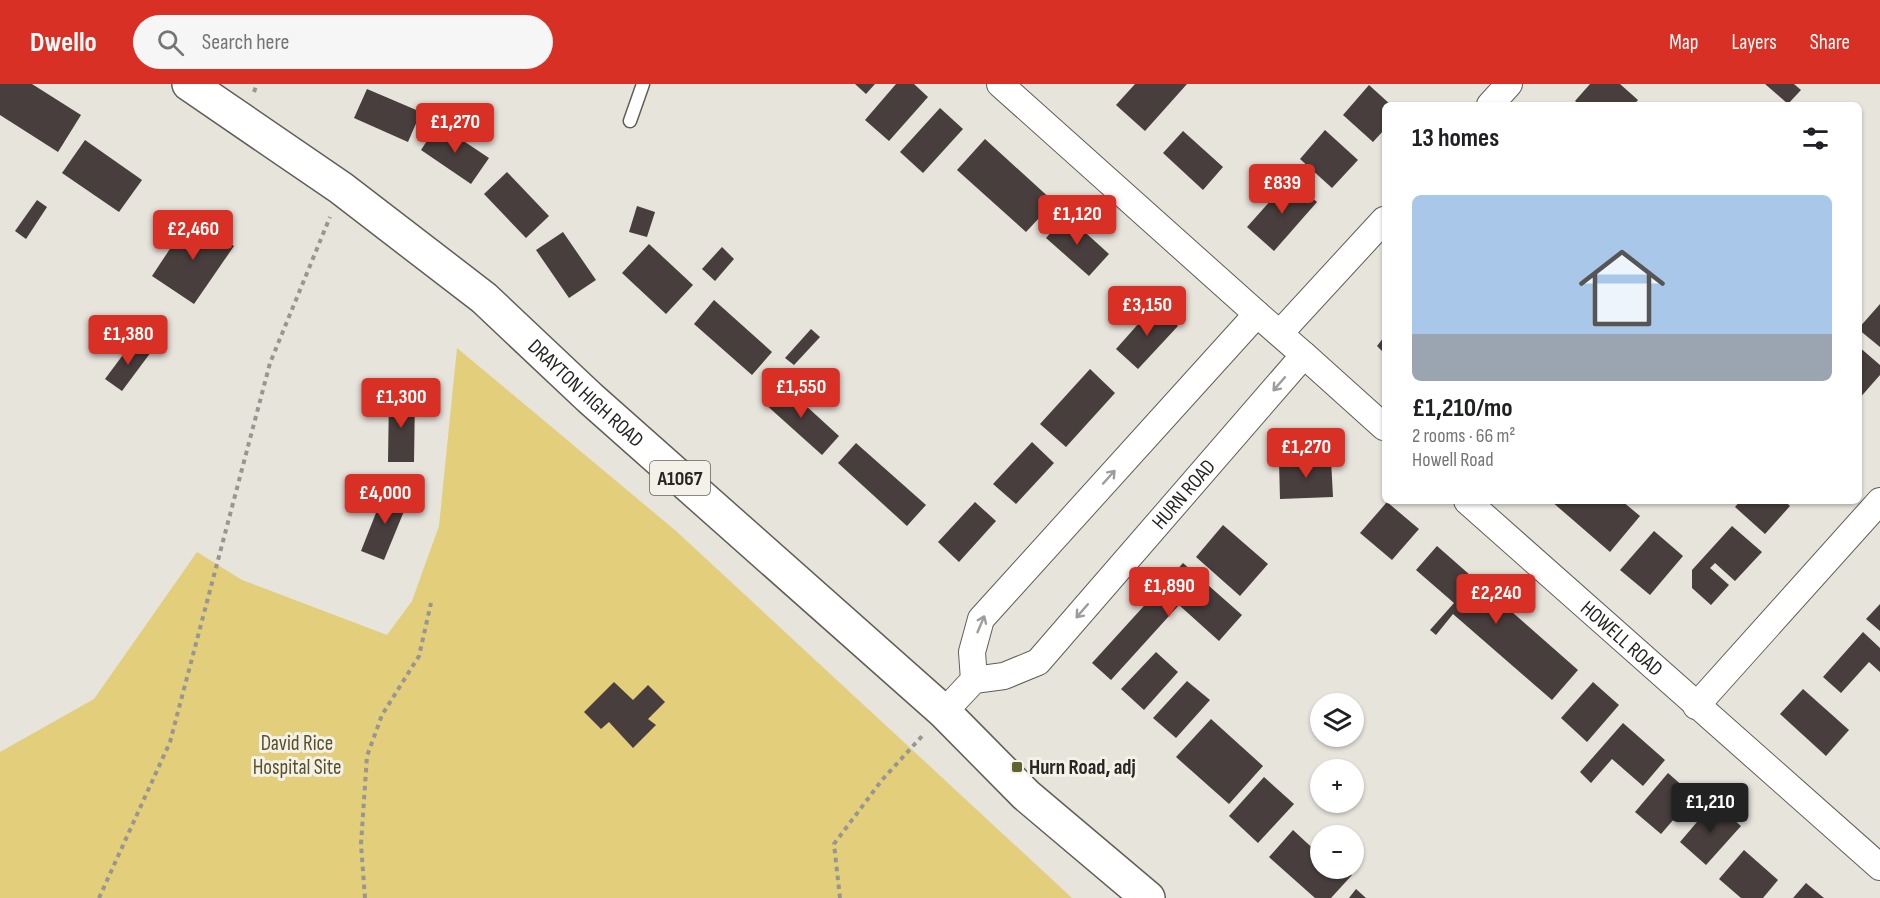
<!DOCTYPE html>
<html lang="en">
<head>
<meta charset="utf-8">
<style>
  body { margin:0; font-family:"Sofia Sans Condensed",sans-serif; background:#f6f6f6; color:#202124; height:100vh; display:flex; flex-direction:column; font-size:22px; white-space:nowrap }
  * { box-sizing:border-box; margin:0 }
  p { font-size:20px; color:#757577 }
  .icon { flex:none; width:33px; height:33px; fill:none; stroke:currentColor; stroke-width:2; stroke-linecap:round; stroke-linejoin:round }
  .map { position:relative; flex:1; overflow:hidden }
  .sheet { position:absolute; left:1382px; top:18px; width:480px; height:402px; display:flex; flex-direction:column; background:#fff; border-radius:9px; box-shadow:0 2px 4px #0004 }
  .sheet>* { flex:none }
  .controls { position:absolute; left:1310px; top:609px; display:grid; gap:12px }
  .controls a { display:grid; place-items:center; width:54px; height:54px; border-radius:50%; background:#fff; box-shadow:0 2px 4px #0004; font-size:30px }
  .price { position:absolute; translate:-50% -51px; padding:0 14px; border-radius:6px; background:#d93025; color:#fff; font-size:20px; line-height:39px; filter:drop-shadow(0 2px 3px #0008) }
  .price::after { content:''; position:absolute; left:50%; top:36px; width:18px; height:14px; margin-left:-9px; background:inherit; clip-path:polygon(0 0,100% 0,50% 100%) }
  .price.active { background:#222; color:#fff }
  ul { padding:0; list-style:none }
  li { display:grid; align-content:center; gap:12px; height:318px; padding:0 30px }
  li+li { border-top:2px solid #e0e0e0 }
  li span { display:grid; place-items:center; height:186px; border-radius:9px; color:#555 }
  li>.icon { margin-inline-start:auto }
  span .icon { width:108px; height:108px; fill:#fffc; stroke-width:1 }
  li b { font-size:26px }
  h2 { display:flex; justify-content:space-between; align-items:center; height:72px; padding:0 30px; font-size:26px }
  header { display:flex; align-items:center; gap:36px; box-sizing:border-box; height:84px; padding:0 30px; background:#d93025; color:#fff }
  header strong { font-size:28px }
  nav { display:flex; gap:33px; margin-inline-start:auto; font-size:21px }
  .search { width:420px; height:54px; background:#f6f6f6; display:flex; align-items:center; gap:15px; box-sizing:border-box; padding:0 21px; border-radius:33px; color:#757577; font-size:22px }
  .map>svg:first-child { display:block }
  .green { fill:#e2ce7b }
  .building { fill:#473e3d }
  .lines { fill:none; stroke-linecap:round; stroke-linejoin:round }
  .lane-casing { stroke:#605e57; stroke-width:15 }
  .street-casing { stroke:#605e57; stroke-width:28 }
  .primary-casing { stroke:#605e57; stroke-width:36 }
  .path { stroke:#97968f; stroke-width:4; stroke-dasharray:4.5 4.5; stroke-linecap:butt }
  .lane { stroke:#fff; stroke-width:12 }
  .street { stroke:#fff; stroke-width:26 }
  .primary { stroke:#fff; stroke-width:33 }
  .oneway { stroke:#9e9d9c }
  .poi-dot { fill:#60622f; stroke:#f3f1e8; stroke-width:2 }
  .labels { text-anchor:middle; stroke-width:6; stroke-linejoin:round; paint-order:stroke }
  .shield { fill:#f3f1e8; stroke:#64635e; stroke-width:1.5 }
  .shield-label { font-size:20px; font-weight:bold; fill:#272623 }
  .street-label { font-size:21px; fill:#272623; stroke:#f3f1e8 }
  .park-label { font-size:21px; fill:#5a5026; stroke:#f3f1e8 }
  .poi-label { font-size:21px; font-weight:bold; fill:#272623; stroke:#f3f1e8; text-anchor:start }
</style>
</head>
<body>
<header>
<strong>Dwello</strong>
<div class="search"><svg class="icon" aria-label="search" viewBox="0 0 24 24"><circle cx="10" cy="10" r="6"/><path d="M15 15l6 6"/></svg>Search here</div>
<nav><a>Map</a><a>Layers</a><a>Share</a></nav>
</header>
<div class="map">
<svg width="1880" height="814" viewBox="0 0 1880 814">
  <rect width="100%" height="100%" fill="#e6e4db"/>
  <path class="green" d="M457,264l219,183 396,367h-1072v-146l94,-53 103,-147 45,28 145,55 25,-34 27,-75z"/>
  <g class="building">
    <path d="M0,0h32l49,31 -23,37 -58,-37z"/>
    <path d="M855,0h20l-9,10z"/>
    <path d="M896,0h18l14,13 -39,44 -24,-21z"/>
    <path d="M1135,0h52l-42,47 -29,-26z"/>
    <path d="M1590,0h30l18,16 -4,5h-54l-5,-4z"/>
    <path d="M1765,0h29l7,6 -13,14z"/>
    <path d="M1369,1l22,20h-7v25l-11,12 -30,-27z"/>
    <path d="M367,5l54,23 -13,30 -54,-24z"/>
    <path d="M940,24l23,21 -40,44 -23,-21z"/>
    <path d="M438,40l51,34 -18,26 -50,-34z"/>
    <path d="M1325,46l33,30 -26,28 -32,-29z"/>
    <path d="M1183,47l40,36 -20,23 -40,-37z"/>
    <path d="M985,55l69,63 -28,30 -69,-62z"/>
    <path d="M85,56l57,40 -23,32 -57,-39z"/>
    <path d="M507,88l42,44 -23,22 -42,-44z"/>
    <path d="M1290,95l27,23 -43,49 -27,-24z"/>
    <path d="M37,116l10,7 -21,32 -11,-8z"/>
    <path d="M637,122l18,6 -8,25 -18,-5z"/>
    <path d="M1066,131l43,39 -20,22 -43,-38z"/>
    <path d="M191,133l43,29 -40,58 -42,-28z"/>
    <path d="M563,148l33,48 -27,18 -33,-48z"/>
    <path d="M649,160l44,41 -27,29 -44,-41z"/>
    <path d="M722,163l12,12 -19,22 -13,-12z"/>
    <path d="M714,216l58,52 -20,23 -58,-51z"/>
    <path d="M1880,220v43l-22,-18z"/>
    <path d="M1155,221l23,21 -40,43 -22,-20z"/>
    <path d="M811,245l9,8 -26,28 -9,-7z"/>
    <path d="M1384,253v16l-7,-7z"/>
    <path d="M134,256l17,12 -29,39 -17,-12z"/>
    <path d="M1858,262l22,19v10l-22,25z"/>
    <path d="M1090,285l25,24 -49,54 -26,-23z"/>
    <path d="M781,299l58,53 -17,19 -58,-52z"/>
    <path d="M389,311l26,1 -1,66h-26z"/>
    <path d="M1032,358l22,21 -38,41 -23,-20z"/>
    <path d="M856,359l70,62 -19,21 -69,-63z"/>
    <path d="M1331,375l2,38 -53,2 -1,-38z"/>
    <path d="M385,406l24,9 -25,61 -23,-9z"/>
    <path d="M1551,417h71l18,15 -30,36z"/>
    <path d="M1740,417h45l5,5 -25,28 -30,-27z"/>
    <path d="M975,418l21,19 -37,41 -21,-20z"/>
    <path d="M1387,418l32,27 -27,31 -32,-27z"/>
    <path d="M1223,441l45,39 -28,32 -44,-39z"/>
    <path d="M1732,442l30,26 -27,29 -20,-18 -5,5 19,17 -18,20 -19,-17v-18z"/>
    <path d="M1654,447l29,25 -33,39 -30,-25z"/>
    <path d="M1437,462l141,124 -26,30 -99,-86 -17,21 -6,-5 24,-27 -38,-33z"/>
    <path d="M1183,479l59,52 -23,26 -40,-36 -68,75 -19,-17z"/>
    <path d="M1880,520v27l-14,-12z"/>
    <path d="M1863,548l17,16v24l-11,-10 -28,31 -18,-16z"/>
    <path d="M1156,568l22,20 -34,38 -23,-21z"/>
    <path d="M1187,597l23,19 -34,38 -23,-20z"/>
    <path d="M614,598l19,18 15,-15 17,17 -17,17 8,6 -23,23 -24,-26 -8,7 -17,-17z"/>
    <path d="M1593,598l26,23 -32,37 -26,-24z"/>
    <path d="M1803,605l46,41 -23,26 -46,-42z"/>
    <path d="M1211,635l52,47 -34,38 -53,-47z"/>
    <path d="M1623,639l42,37 -22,26 -31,-27 -21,24 -11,-11z"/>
    <path d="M1668,689l26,23 -33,38 -26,-22z"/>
    <path d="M1264,693l30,27 -36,39 -29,-27z"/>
    <path d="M1714,718l27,24 -35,39 -26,-23z"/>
    <path d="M1293,746l27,25v13h15l4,4 6,-4 7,7 -21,23h-16l-46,-41z"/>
    <path d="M1744,766l34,30 -15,18h-22l-22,-19z"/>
    <path d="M1806,799l18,15h-31z"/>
    <path d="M1356,805l10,9h-17z"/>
  </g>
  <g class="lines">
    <g class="lane-casing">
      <path id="lane" d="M630,37l13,-37"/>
    </g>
    <g class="street-casing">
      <g id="street">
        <path d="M1000,0l257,230"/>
        <path d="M1490,21l19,-21"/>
        <path d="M1280,249l104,-113"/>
        <path d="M1304,271l80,72"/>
        <path id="s1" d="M1467,417l413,366"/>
        <path d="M1696,622l184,-205"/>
        <path id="s2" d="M944,628l30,-32 30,-4 34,-14 266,-307 -47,-41 -276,305 -9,33 2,28"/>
      </g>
    </g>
    <g class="primary-casing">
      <g id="primary">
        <path id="s3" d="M189,0l152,104 143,110 106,100 354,314 82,83 122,103"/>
      </g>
    </g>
    <g class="path">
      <path d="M254,8l3,-8"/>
      <path d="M99,814l71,-156 100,-379 60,-146"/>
      <path d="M365,814l-4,-54 6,-88 15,-41 37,-59 12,-53"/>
      <path d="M840,814l-6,-54 48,-64 41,-45"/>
    </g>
    <use href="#lane" class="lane"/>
    <use href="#street" class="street"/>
    <use href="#primary" class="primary"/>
  </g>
  <defs><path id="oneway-shaft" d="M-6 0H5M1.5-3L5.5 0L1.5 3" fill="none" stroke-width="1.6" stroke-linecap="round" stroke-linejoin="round" transform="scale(1.5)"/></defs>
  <g class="oneway">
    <use href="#oneway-shaft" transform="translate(1279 300) rotate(131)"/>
    <use href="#oneway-shaft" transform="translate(1109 393) rotate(-48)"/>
    <use href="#oneway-shaft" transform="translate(1082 527) rotate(131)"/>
    <use href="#oneway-shaft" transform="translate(981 540) rotate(-67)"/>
  </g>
  <rect class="poi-dot" x="1011" y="677" width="12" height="12" rx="3"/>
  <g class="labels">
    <rect class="shield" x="650" y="377" width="60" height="34" rx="4.5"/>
    <g class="shield-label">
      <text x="680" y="401">A1067</text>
    </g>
    <g class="street-label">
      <text dy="7" stroke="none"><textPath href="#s3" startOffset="504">DRAYTON HIGH ROAD</textPath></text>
      <text dy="7" stroke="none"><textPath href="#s2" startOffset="333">HURN ROAD</textPath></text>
      <text dy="7" stroke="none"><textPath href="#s1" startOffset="207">HOWELL ROAD</textPath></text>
    </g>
    <g class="park-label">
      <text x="297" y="666">David Rice<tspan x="297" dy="24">Hospital Site</tspan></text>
    </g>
    <g class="poi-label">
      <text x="1029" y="690">Hurn Road, adj</text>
    </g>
  </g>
</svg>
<div class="controls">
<a><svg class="icon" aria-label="layers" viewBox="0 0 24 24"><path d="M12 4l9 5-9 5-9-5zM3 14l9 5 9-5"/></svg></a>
<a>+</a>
<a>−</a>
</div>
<b class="price" style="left:455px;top:70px">£1,270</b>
<b class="price" style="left:1282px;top:131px">£839</b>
<b class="price" style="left:1077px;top:162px">£1,120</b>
<b class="price" style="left:193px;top:177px">£2,460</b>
<b class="price" style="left:1147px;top:253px">£3,150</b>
<b class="price" style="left:128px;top:282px">£1,380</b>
<b class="price" style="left:801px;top:335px">£1,550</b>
<b class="price" style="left:401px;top:345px">£1,300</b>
<b class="price" style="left:1306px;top:395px">£1,270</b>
<b class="price" style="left:385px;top:441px">£4,000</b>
<b class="price" style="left:1169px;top:534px">£1,890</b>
<b class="price" style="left:1496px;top:541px">£2,240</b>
<b class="price active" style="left:1710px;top:750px">£1,210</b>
<section class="sheet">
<h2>13 homes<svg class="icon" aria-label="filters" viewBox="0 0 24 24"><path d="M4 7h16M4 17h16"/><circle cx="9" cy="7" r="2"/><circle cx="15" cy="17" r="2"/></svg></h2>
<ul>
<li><span style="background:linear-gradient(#a9c7e8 75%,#9aa5b1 0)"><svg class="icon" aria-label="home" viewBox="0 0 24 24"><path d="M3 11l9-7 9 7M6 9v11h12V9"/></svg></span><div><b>£1,210/mo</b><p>2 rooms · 66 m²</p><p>Howell Road</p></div></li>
</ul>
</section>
</div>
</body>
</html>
